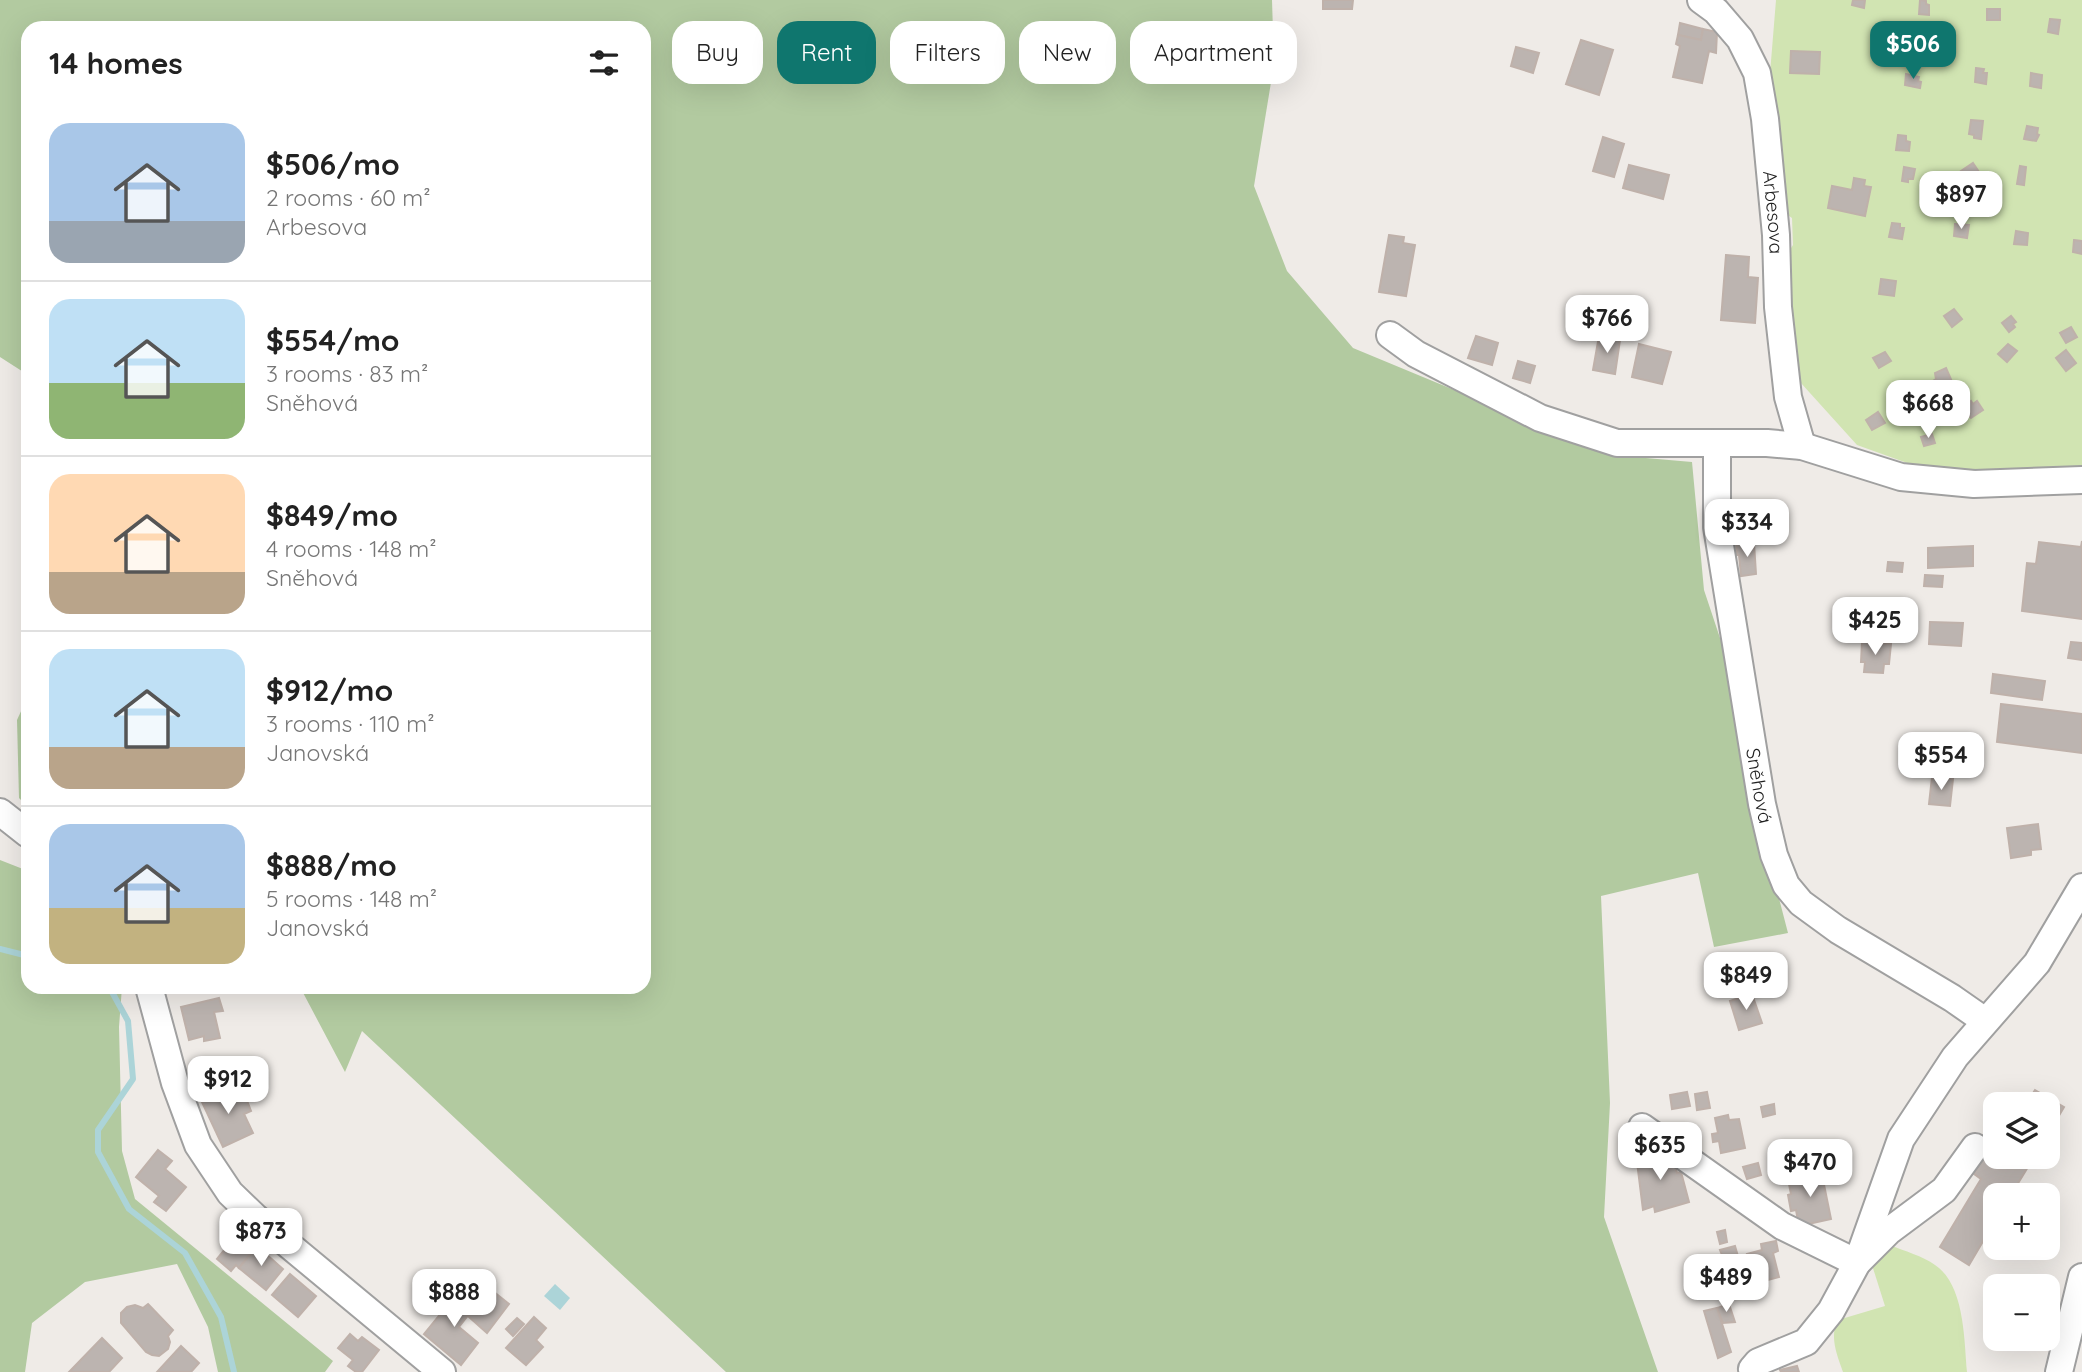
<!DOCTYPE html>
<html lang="en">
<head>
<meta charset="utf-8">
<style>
  body { margin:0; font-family:Quicksand,sans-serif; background:#f6f6f6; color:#222; height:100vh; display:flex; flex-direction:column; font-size:26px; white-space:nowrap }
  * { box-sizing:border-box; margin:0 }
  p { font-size:23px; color:#767676 }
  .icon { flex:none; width:38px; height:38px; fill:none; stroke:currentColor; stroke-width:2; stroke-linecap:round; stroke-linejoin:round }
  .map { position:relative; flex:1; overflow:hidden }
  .panel { position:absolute; left:21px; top:21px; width:630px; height:973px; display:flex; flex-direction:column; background:#fff; border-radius:21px; box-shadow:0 7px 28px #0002 }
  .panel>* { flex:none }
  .guide { position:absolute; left:672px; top:21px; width:665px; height:63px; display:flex; gap:14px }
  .controls { position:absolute; left:1983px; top:1092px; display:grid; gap:14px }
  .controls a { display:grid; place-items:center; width:77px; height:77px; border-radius:14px; background:#fff; box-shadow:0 7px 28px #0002; font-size:35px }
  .price { position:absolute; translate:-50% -60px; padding:0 16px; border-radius:14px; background:#fff; color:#222; font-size:23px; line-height:46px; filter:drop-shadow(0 2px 4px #0008) }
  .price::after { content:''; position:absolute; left:50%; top:42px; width:21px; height:16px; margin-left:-10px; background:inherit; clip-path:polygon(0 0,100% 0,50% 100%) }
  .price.active { background:#0f766e; color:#fff }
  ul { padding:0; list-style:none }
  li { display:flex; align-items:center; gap:21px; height:175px; padding:0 28px }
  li+li { border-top:2px solid #e0e0e0 }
  li span { display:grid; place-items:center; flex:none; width:196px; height:140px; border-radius:21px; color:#555 }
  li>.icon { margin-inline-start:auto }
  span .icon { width:84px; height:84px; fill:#fffc; stroke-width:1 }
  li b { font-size:30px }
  h2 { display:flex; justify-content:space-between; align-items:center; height:84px; padding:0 28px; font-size:30px }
  .pill { padding:0 24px; border-radius:21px; background:#fff; box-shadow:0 7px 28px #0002; font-size:24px; line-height:63px }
  .pill.active { background:#0f766e; color:#fff }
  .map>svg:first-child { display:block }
  .grass { fill:#d1e4b2 }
  .forest { fill:#b2caa0 }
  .water { fill:#acd4d8 }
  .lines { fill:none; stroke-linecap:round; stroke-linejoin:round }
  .stream { stroke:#acd4d8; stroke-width:6 }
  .building { fill:#bcb4b0; stroke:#bfb1aa; stroke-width:2 }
  .minor-casing { stroke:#a0a0a0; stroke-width:30 }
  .minor { stroke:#fff; stroke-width:26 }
  .labels { text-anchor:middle; stroke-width:6; stroke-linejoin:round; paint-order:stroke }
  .street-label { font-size:19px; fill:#1f1f1f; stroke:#fff }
</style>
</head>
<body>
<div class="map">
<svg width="2082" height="1372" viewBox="0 0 2082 1372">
  <rect width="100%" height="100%" fill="#efebe7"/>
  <g class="grass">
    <path d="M1776,0h306v471l-52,3 -106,-5 -67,-24 -66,-73 -7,-113 9,-14 -1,-27 -10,-7 -14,-113z"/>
    <path d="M1890,1245c14,6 33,11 45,20 30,20 29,75 32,107h-124c-6,-17 -14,-36 -5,-52l47,-14 -13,-41z"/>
  </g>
  <g class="forest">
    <path d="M0,0h1272l2,64 -20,122 33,85 66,77 258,107 81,7 12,128 24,72 25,136 35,135 -74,14 -16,-74 -97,23 9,207 -6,114 54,155h-932l-364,-341 -17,41 -45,-85h344v-959h-616v347l-28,-18z"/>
    <path d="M28,696v111l-9,-9 -2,-78z"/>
    <path d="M0,860l28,11v116h94l-3,40 3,124 13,48 198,162 -8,11h-107l-10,-45 -31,-63 -92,18 -53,41 -7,49h-25z"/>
  </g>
  <path class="water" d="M555,1284l15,14 -10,12 -16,-14z"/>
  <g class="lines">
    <g class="stream">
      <path d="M0,949l28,7"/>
      <path d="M106,987l6,5 16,29 5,58 -35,51v22l31,57 56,44 36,64 13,55"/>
    </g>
  </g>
  <g class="building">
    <path d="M1323,0h30l-1,9h-29z"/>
    <path d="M1853,0h12l-1,8 -12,-3z"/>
    <path d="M1920,0l6,1v3l3,1v10l-10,-1z"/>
    <rect x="1987" y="9" width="13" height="11"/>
    <path d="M2050,19l10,1 -2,14 -10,-2z"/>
    <path d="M1680,23l23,6 -2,11 -23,-5z"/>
    <path d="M1703,29l14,3 -1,21 -7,-2 -7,32 -29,-6 7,-31 -4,-2 2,-9 23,5z"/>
    <path d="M1581,40l32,10 -14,45 -33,-11z"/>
    <path d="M1516,47l23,6 -6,20 -22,-7z"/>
    <path d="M1791,51l29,1 -1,22 -29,-1z"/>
    <path d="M1976,68l8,1 -1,4h4l-1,11 -11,-2z"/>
    <path d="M2031,73l11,2 -1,13 -11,-2z"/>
    <path d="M1906,74l13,3 -1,4 3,1 -1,6 -15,-3z"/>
    <path d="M1971,120l12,1 -2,18 -7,-1v-3l-5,-1z"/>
    <path d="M2027,126l11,2 -1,6 2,1 -3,6 -12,-2z"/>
    <path d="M1898,135l8,1v5l4,1 -1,9 -13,-1z"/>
    <path d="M1603,137l21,7 -10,33 -21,-6z"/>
    <path d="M1973,163l6,9 -12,8 -6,-9z"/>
    <path d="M1629,165l40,10 -6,24 -40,-11z"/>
    <path d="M2020,166l6,1 -2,18 -7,-1z"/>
    <path d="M1904,167l11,2 -2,10h-5v3l-6,-1z"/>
    <path d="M1854,178l11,2 -1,6 7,1 -6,29 -37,-8 4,-22 20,4z"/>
    <path d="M1892,223l8,1v4h4l-2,11 -13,-2z"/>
    <path d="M1955,224l14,1 -2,13 -13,-2z"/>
    <path d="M2016,231l12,2 -1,12 -13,-1z"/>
    <path d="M1389,235l15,2 -1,6 12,2 -9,51 -27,-4z"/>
    <path d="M2074,240l8,1v13l-9,-2z"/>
    <path d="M1726,255l23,2 -1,20 10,1 -3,45 -34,-3z"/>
    <path d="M1881,279l15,2 -2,15 -15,-2z"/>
    <path d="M1954,309l8,10 -10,8 -8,-11z"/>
    <path d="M2011,316l5,6 -3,2 2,3 -6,5 -7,-9z"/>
    <path d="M2071,327l6,10 -11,6 -6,-10z"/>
    <path d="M1476,336l22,7 -6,22 -24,-7z"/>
    <path d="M1599,336l21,4 -5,34 -22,-4z"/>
    <path d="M1639,344l32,8 -9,32 -30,-7z"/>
    <path d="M2008,344l9,7 -10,11 -9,-8z"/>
    <path d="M2066,350l10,13 -10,8 -10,-13z"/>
    <path d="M1885,352l6,9 -12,7 -6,-10z"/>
    <path d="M1518,361l17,5 -5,17 -17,-5z"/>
    <path d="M1946,368l7,16 -11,5 -2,-5 -5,2 -2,-5 3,-2 -1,-6z"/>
    <path d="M1971,401l2,3 4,-3 6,9 -12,8 -8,-11z"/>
    <path d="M1878,412l7,11 -13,7 -6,-10z"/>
    <path d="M1932,434l3,9 -11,3 -3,-9z"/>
    <path d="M2082,541v78l-60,-8 5,-48 9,1 3,-22 42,5z"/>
    <path d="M1754,543l2,31 -15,2 -2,-21h-2l-1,-11z"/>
    <path d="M1973,546v20l-45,2v-20z"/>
    <path d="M1888,562l15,1 -1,9 -15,-1z"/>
    <path d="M1925,575l18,1 -1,11 -18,-1z"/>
    <path d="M1930,622l33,1 -2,23 -32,-2z"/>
    <path d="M1862,642l29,2 -2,20h-5l-1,9 -19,-1 1,-10h-4z"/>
    <path d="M2071,642l11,1v17l-14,-2z"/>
    <path d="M1993,674l52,7 -3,19 -51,-7z"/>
    <path d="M2001,704l81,10v39l-85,-11z"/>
    <path d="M1932,777l21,2 -3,27 -21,-2z"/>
    <path d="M2038,824l3,25 -10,1v5l-20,3 -4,-30z"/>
    <path d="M1752,994l10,29 -23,7 -9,-29z"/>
    <path d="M219,998l4,13 -9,1 6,26 -16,3v-5l-15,4 -8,-33z"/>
    <path d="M231,1085l8,16 7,-3 5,13 -7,3 9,19 -30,14 -22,-47z"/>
    <path d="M2035,1090l29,17 -16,27v-30h-22z"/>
    <path d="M1687,1092l3,14 -18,3 -2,-14z"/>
    <path d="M1707,1092l3,16 -13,2 -2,-16z"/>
    <path d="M1774,1104l1,10 -12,3 -2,-10z"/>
    <path d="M1728,1115l1,5 10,-1 6,29 -24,5 -2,-12 -6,1 -1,-8 6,-1 -3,-15z"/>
    <path d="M1817,1144l6,19 -25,5 -5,-18z"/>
    <path d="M1658,1148l4,14 11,-3 4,14 4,-1 8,30 -34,10 -1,-6 -11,4 -7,-56z"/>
    <path d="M158,1150l14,11 -7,8 21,18 -20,24 -12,-9 5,-6 -23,-19z"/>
    <path d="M1794,1153l4,15 -8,3 -4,-15z"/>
    <path d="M1986,1154l7,5 2,-3 39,1 -17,28 4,5 -5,-3 -5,8h-16v26l-26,44 -29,-18 41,-68 -7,-5z"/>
    <path d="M1758,1163l3,12 -14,4 -4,-12z"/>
    <path d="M1821,1170l10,49 -32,7 -3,-16 -5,1 -3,-16 3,-1 -2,-10 12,-2 -2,-8z"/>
    <path d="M1725,1230l2,12 -7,2 -3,-12z"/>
    <path d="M239,1232l18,14 -18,22 -3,-3 -5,6 -14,-12z"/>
    <path d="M1776,1241l2,10 -5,2 6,24 -26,7 -6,-19 3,-1 -3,-10 15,-4 -1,-6z"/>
    <path d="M257,1246l26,23 -17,21 -27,-22z"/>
    <path d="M1735,1246l4,14 -13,5 -6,-15z"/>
    <path d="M1736,1261l7,23 -10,4 -7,-23z"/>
    <path d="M290,1274l26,22 -18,21 -26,-22z"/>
    <path d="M489,1288l20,16 -22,29 -19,-17z"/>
    <path d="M460,1290l17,14 -18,23 19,16 -17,22 -37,-31z"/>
    <path d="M148,1304l25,26 -5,6 2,6 -2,7 -9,7 -7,-1 -6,-3 -25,-29v-10l6,-6 8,-2 8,3z"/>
    <path d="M1729,1304l6,18 -12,1 -6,-15z"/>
    <path d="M1717,1308l14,44 -13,6 -14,-47z"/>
    <path d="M534,1317l12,11 -10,12 7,7 -17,18 -20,-17z"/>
    <path d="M517,1318l7,6 -11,12 -7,-7z"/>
    <path d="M350,1334l8,7 4,-4 17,13 -17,22h-6l-8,-6 5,-6 -15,-12z"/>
    <path d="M102,1338l20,20 -13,14h-40z"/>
    <path d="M181,1346l18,17 -8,9h-34z"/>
    <path d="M1797,1366l2,6h-18l-1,-2z"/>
  </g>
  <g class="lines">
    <g class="minor-casing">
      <g id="minor">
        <path id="s1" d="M1701,0l15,11 24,28 17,34 8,46 11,116 2,72 10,90 14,49"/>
        <path d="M1390,335l26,19 124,64 77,25h150l35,3 99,31 73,7 108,-4"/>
        <path id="s2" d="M1717,444v83l45,277 12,51 12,30 15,18 37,27 114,68 33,23"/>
        <path d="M0,812l28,22"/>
        <path d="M149,987l26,96 23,62 32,48 25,24 187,155"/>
        <path d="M1642,1127l140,99 75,37 32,-32 55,-41 31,-43"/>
        <path d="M1753,1372l-1,-3 6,-7 48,-20 25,-31 26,-48 44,-124 54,-82 82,-94 45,-76"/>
        <path d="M2059,1372l23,-95"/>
      </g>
    </g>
    <use href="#minor" class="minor"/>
  </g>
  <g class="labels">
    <g class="street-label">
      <text dy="7" stroke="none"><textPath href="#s1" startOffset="234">Arbesova</textPath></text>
      <text dy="7" stroke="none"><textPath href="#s2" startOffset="345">Sněhová</textPath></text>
    </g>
  </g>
</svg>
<div class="controls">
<a><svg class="icon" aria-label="layers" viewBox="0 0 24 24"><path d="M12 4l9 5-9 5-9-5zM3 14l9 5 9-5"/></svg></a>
<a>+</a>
<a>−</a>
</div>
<b class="price active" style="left:1913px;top:81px">$506</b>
<b class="price" style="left:1961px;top:231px">$897</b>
<b class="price" style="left:1607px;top:355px">$766</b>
<b class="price" style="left:1928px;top:440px">$668</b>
<b class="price" style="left:1747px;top:559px">$334</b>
<b class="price" style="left:1875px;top:657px">$425</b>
<b class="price" style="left:1941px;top:792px">$554</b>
<b class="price" style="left:1746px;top:1012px">$849</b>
<b class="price" style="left:228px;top:1116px">$912</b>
<b class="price" style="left:1660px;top:1182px">$635</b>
<b class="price" style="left:1810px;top:1199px">$470</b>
<b class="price" style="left:261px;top:1268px">$873</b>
<b class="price" style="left:1726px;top:1314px">$489</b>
<b class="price" style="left:454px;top:1329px">$888</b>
<div class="guide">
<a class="pill">Buy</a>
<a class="pill active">Rent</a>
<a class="pill">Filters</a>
<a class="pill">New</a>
<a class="pill">Apartment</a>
</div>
<section class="panel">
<h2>14 homes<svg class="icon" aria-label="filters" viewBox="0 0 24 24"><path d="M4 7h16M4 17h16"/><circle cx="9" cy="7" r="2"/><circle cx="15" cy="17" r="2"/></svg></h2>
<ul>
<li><span style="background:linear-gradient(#a9c7e8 70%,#9aa5b1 0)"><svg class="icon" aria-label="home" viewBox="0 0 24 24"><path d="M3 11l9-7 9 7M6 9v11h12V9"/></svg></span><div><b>$506/mo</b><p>2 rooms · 60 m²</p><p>Arbesova</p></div></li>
<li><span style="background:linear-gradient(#bfe0f5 60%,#8fb573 0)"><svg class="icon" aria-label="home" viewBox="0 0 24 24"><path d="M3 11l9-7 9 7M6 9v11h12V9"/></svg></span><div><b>$554/mo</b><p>3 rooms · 83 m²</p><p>Sněhová</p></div></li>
<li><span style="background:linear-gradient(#ffd9b3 70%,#b9a48a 0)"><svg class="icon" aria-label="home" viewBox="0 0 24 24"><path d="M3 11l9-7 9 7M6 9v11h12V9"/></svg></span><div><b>$849/mo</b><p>4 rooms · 148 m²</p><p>Sněhová</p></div></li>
<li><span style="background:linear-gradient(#bfe0f5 70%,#b9a48a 0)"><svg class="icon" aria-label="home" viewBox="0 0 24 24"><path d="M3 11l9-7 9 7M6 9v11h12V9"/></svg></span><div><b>$912/mo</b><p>3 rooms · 110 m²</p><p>Janovská</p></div></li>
<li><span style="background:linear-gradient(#a9c7e8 60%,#c2b280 0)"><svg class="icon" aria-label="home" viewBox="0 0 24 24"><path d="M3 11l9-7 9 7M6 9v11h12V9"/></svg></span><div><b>$888/mo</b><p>5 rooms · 148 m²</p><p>Janovská</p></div></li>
</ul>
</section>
</div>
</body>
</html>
